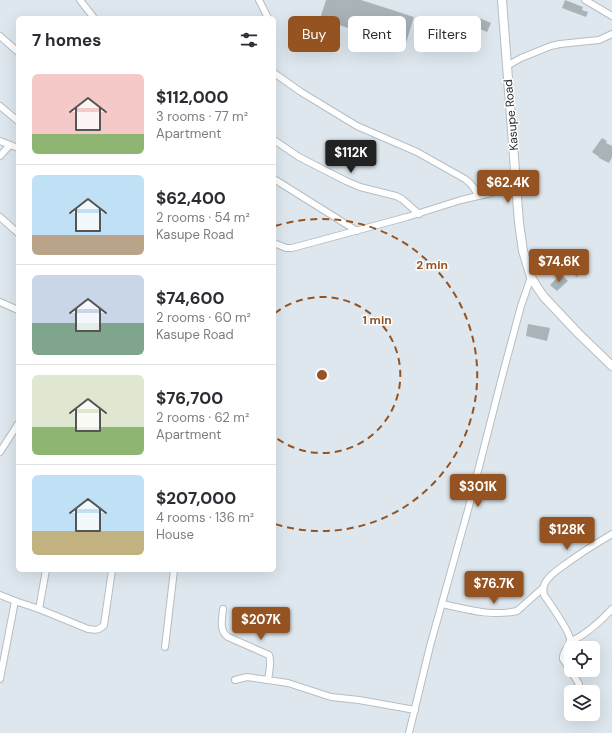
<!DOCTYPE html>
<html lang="en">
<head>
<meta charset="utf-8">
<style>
  body { margin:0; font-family:"DM Sans",sans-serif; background:#f2f2f3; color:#2b2b33; height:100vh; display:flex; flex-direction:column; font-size:15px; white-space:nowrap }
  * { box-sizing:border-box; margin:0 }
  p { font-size:13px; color:#7c7c81 }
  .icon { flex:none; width:22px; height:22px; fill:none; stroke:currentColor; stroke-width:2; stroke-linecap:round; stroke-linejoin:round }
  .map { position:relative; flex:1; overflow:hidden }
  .sheet { position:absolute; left:16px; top:16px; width:260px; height:556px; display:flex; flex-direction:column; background:#fff; border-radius:6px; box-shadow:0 4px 16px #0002 }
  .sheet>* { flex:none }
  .top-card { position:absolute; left:288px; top:16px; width:264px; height:36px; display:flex; gap:8px }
  .tools { position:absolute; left:564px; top:641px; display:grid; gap:8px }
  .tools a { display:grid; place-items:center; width:36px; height:36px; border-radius:6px; background:#fff; box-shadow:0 4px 16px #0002; font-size:20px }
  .price { position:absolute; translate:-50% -34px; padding:0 9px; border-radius:4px; background:#955321; color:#fff; font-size:13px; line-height:26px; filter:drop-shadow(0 1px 2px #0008) }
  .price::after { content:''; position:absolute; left:50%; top:24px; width:12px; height:9px; margin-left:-6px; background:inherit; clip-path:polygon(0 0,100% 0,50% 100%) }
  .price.selected { background:#222; color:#fff }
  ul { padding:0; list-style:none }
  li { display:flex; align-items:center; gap:12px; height:100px; padding:0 16px }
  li+li { border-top:1px solid #e1e1e2 }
  li span { display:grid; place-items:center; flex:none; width:112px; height:80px; border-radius:6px; color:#555 }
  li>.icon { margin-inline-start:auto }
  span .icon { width:48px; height:48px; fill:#fffc; stroke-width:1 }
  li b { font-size:17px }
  h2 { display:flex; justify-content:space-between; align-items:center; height:48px; padding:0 16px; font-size:17px }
  .tag { padding:0 14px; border-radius:6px; background:#fff; box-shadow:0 4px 16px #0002; font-size:14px; line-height:36px }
  .tag.selected { background:#955321; color:#fff }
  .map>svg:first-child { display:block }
  .building { fill:#a9b3b8 }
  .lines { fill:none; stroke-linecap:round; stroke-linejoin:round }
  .minor-casing { stroke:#b5bec4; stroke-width:8 }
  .tertiary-casing { stroke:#b5bec4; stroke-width:10 }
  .minor { stroke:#fff; stroke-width:6 }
  .tertiary { stroke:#fff; stroke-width:8 }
  .ring { fill:none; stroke:#955321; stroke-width:2; stroke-dasharray:7 5 }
  .labels { text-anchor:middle; stroke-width:3; stroke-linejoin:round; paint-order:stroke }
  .street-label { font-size:12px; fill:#2a2d30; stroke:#fff }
  .centre { fill:#955321; stroke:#fff; stroke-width:2 }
  .ring-label { font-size:12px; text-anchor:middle; font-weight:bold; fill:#955321; stroke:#fff; stroke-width:3; stroke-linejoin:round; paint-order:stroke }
</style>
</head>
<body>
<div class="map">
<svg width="612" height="733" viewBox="0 0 612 733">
  <rect width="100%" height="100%" fill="#dde7ed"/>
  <g class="building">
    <path d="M326,0h35l53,17 -9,29 -85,-27z"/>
    <path d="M565,0l18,7 -1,3 6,2 -2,5 -24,-9z"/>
    <path d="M477,17l14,6 -4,9 -14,-6z"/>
    <path d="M602,138l5,3 -1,2 6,3v11l-3,6 -10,-5v-1l-7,-5z"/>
    <path d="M580,264l5,4 -8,9 -5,-4z"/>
    <path d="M561,274l7,7 -11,10 -7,-6z"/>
    <path d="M528,324l22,4 -3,13 -21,-5z"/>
  </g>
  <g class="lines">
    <g class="minor-casing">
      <g id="minor">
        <path d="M80,0l14,18"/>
        <path d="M259,0l9,18"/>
        <path d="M585,0l27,16"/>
        <path d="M0,36l18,16"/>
        <path d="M507,66l14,-8 30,-12 9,-2 39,-4 13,-6"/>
        <path d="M274,73l27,19 56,34 60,26 48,27c7,5 10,9 13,17"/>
        <path d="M0,106l18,15"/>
        <path d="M274,140l25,17 47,24 14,6 36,9 6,3 17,15"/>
        <path d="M0,141l18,7"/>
        <path d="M0,156l10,-11"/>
        <path d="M274,179l83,52"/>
        <path d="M0,217l18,16"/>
        <path d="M274,243l12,5h6l115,-31 54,-17 56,-13"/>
        <path d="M0,302l18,8"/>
        <path d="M0,452l18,-28"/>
        <path d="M0,595l15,6 -15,78"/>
        <path d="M15,601l24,8 7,-39"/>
        <path d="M442,604c24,5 50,13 75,7l26,-23"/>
        <path d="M39,609l49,20c6,1 11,2 16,-4l8,-55"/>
        <path d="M223,609c-1,10 -4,22 5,28l41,18c3,7 0,17 -1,25"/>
        <path d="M570,642c17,-8 29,-19 42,-33"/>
        <path d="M165,647l9,-77"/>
        <path d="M235,680l12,-3 41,6 43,14 28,3 56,10"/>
        <path d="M572,692l6,-6 1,-2 -16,-25c-1,-8 7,-12 7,-20 -1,-9 -20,-35 -26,-44 -1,-4 -1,-8 1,-12 4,-7 12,-13 18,-17 16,-12 32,-22 49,-32"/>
        <path d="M409,733l21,-87 38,-136 35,-137 18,-67 10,-29"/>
      </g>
    </g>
    <g class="tertiary-casing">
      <path id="tertiary" d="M502,0l17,223 4,28 8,26 6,10 7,10 34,36 34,33"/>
    </g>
    <use href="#minor" class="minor"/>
    <use href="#tertiary" class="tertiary"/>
  </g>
  <g class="ring">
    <path d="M275 313A78 78 0 1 1 275 437"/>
    <path d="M275 226A156 156 0 1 1 275 524"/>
  </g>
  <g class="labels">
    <g class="street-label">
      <text transform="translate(511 115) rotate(-95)" y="4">Kasupe Road</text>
    </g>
  </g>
  <circle cx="322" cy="375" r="6" class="centre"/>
  <g class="ring-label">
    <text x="432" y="269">2 min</text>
    <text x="377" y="324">1 min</text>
  </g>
</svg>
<div class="tools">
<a><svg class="icon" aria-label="locate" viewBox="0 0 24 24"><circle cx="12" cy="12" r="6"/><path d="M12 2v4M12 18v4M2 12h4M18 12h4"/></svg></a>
<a><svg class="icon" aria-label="layers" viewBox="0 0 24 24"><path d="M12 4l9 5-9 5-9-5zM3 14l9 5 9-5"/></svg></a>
</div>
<b class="price selected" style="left:351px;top:174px">$112K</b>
<b class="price" style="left:508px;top:204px">$62.4K</b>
<b class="price" style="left:559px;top:283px">$74.6K</b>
<b class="price" style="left:478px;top:508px">$301K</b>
<b class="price" style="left:567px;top:551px">$128K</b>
<b class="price" style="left:494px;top:605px">$76.7K</b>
<b class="price" style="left:261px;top:641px">$207K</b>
<div class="top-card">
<a class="tag selected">Buy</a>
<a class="tag">Rent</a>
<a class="tag">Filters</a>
</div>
<section class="sheet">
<h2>7 homes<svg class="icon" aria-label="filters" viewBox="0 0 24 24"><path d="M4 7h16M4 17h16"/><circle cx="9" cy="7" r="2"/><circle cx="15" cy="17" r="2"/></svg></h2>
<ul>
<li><span style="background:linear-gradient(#f6c9c9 75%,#8fb573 0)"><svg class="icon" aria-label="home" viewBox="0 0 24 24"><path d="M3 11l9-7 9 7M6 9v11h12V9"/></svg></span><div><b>$112,000</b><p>3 rooms · 77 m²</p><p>Apartment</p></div></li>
<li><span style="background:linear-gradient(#bfe0f5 75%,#b9a48a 0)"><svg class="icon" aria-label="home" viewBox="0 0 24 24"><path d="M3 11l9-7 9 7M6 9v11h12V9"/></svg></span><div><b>$62,400</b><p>2 rooms · 54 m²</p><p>Kasupe Road</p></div></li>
<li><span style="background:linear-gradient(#c9d6e8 60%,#7fa58c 0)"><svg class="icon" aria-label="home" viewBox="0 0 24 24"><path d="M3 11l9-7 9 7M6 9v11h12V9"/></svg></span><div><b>$74,600</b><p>2 rooms · 60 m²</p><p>Kasupe Road</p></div></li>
<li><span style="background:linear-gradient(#dfe7d0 65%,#8fb573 0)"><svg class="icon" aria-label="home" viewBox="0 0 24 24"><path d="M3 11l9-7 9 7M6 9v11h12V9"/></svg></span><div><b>$76,700</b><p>2 rooms · 62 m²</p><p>Apartment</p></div></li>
<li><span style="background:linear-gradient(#bfe0f5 70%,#c2b280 0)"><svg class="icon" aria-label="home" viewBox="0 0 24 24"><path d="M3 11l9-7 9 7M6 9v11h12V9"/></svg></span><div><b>$207,000</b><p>4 rooms · 136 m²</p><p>House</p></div></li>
</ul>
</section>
</div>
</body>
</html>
